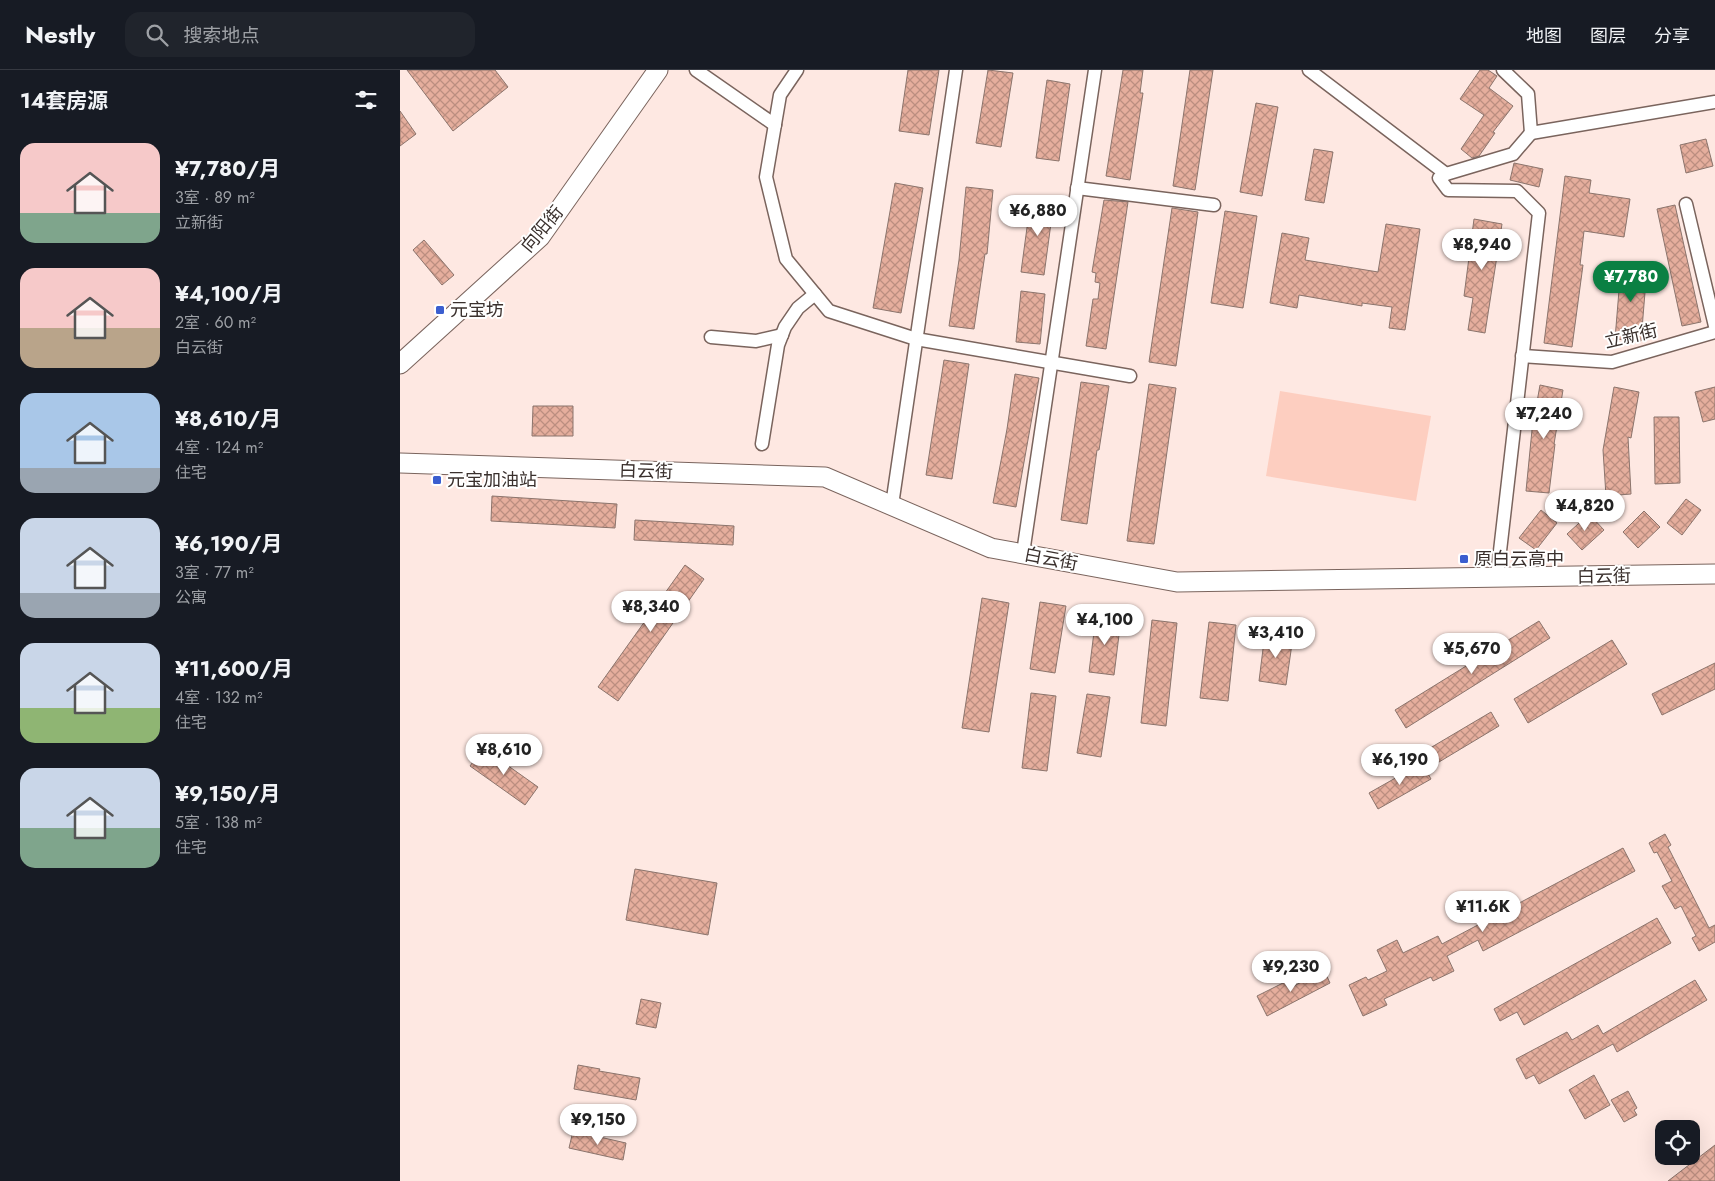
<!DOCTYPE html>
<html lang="zh">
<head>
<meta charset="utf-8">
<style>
  body { margin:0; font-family:Jost,"Noto Sans SC",sans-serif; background:#20242c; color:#f1f3f6; height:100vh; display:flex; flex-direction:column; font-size:19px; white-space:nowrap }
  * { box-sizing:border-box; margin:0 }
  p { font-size:16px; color:#9ea1a6 }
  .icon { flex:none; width:28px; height:28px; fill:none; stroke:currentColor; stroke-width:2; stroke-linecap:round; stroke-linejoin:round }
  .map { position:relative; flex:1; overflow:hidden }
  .details { display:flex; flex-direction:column; background:#171b24; width:400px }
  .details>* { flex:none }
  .fabs { position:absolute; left:1255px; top:1050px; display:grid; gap:10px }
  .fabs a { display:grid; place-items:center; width:45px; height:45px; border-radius:10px; background:#171b24; box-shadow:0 5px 20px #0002; font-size:25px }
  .price { position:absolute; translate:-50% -42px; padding:0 11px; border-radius:18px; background:#fff; color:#222; font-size:16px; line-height:32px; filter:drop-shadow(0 1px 2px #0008) }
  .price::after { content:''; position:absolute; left:50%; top:30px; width:15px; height:11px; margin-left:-8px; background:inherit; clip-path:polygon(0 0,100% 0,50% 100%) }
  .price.selected { background:#0b8043; color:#fff }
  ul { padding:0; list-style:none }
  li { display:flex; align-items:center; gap:15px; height:125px; padding:0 20px }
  li span { display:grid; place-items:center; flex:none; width:140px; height:100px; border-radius:15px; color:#555 }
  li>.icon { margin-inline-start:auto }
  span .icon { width:60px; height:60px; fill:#fffc; stroke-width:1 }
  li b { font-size:21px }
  h2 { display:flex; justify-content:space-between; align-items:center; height:60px; padding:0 20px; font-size:21px }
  header { display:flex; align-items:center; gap:30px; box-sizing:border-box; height:70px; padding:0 25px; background:#171b24; border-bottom:1px solid #363941 }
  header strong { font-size:24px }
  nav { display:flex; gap:28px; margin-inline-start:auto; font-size:18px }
  .search { width:350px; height:45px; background:#20242c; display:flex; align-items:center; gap:12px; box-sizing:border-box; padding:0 18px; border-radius:15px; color:#9ea1a6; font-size:19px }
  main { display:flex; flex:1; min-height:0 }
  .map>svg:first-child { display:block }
  .park { fill:#fdcec0 }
  .building { fill:url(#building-cross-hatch); stroke:#8b746c }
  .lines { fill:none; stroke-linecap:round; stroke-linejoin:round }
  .street-casing { stroke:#7a645d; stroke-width:15 }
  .secondary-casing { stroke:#7a645d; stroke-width:21 }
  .street { stroke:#fff; stroke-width:12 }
  .secondary { stroke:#fff; stroke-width:19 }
  .poi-dot { fill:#3b5ecf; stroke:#fff; stroke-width:2 }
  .labels { text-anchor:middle; stroke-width:4; stroke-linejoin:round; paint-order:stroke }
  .street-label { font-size:18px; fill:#3a302d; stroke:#fff }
  .poi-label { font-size:18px; fill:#3a302d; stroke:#fff; text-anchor:start }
</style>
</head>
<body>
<header>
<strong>Nestly</strong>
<div class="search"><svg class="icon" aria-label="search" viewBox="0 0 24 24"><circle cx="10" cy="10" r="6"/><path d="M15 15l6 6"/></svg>搜索地点</div>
<nav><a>地图</a><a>图层</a><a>分享</a></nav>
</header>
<main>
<section class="details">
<h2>14套房源<svg class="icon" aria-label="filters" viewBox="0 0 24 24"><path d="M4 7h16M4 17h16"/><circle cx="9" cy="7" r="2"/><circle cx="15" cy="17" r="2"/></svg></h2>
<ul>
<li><span style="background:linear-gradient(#f6c9c9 70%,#7fa58c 0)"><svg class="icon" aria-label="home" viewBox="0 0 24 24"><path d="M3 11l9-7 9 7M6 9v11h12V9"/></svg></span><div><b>¥7,780/月</b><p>3室 · 89 m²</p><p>立新街</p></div></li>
<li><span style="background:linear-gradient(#f6c9c9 60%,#b9a48a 0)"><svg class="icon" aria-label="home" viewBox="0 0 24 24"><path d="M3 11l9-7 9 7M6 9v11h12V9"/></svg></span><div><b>¥4,100/月</b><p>2室 · 60 m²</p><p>白云街</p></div></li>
<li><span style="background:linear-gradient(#a9c7e8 75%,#9aa5b1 0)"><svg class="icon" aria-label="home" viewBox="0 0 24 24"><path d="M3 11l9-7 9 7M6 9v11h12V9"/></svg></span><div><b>¥8,610/月</b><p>4室 · 124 m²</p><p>住宅</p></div></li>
<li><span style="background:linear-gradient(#c9d6e8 75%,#9aa5b1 0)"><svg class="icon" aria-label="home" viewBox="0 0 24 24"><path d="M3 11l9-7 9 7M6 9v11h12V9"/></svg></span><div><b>¥6,190/月</b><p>3室 · 77 m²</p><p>公寓</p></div></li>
<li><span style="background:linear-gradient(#c9d6e8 65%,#8fb573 0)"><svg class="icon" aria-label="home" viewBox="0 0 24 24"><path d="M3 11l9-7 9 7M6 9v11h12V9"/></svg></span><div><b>¥11,600/月</b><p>4室 · 132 m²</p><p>住宅</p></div></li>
<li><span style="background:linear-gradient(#c9d6e8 60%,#7fa58c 0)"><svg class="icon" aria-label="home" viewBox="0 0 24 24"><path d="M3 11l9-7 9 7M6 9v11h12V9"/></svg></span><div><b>¥9,150/月</b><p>5室 · 138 m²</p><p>住宅</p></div></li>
</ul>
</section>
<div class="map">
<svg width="1315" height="1111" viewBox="0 0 1315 1111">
  <defs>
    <pattern id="building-cross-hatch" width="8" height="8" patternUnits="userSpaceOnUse" patternTransform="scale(1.25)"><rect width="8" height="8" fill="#e5ae9d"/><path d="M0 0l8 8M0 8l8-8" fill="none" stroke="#bb8e80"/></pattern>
  </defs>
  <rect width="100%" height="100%" fill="#fee8e2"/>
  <path class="park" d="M880,321l151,25 -15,85 -150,-25z"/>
  <g class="building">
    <path d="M7,0h88l13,17 -55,44z"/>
    <path d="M508,0h31l-10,65 -30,-4z"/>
    <path d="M588,0l25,3 -12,74 -25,-4z"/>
    <path d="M723,0h20l-3,23h3l-13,87 -24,-4z"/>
    <path d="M790,0h23l-18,120 -22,-4z"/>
    <path d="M1080,0h8l9,6 -8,12 24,18 -20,26 2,1 -16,23 -7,2 -11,-9 23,-34 -24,-16z"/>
    <path d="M647,10l23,4 -11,77 -23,-3z"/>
    <path d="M856,33l22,4 -16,89 -22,-4z"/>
    <path d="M0,41l16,23 -16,12z"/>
    <path d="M1306,69l7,27 -27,7 -6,-28z"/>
    <path d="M914,79l19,3 -9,51 -19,-3z"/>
    <path d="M1114,93l29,6 -4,18 -29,-7z"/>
    <path d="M1165,106l26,4 -2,13 41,6 -6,38 -40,-6 -4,34h3l-11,82 -28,-4z"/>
    <path d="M495,113l28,5 -22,125 -28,-5z"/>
    <path d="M566,117l27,3 -6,64h-2l-11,75 -25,-3 10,-66z"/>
    <path d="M631,128l23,3 -10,74 -23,-3z"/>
    <path d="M704,130l24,2 -22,147 -20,-3 7,-47h5l2,-16 -5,-1 1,-9 -4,-1z"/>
    <path d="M1275,135l26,117 -19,4 -25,-117z"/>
    <path d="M772,138l26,4 -22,154 -27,-4z"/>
    <path d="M825,141l32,5 -14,92 -32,-5z"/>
    <path d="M1074,149l28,5 -17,109 -17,-3 5,-32 -9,-2z"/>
    <path d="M986,154l34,5 -15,101 -16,-2 3,-21 -30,-4v3l-63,-11 -2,13 -27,-5 12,-70 27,5 -4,22 73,12z"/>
    <path d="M24,170l30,35 -12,10 -29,-35z"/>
    <path d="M1221,196l26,2 -6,73 -26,-2z"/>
    <path d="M621,221l24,3 -5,50 -24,-2z"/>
    <path d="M544,290l25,4 -17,115 -26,-4z"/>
    <path d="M615,304l24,4 -23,129 -23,-4 14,-74z"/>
    <path d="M681,312l28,4 -10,64h-2l-10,74 -26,-4z"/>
    <path d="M749,314l27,4 -22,156 -27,-3z"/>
    <path d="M1140,315l23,5 -9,54h1l-6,49 -23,-2 6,-61z"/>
    <path d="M1214,317l25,5 -8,46 -3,-1 3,57 -25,2 -3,-46z"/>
    <path d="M1315,317v32l-12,3 -8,-30z"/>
    <path d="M133,336h40v30h-41z"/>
    <path d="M1254,347h25l1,66 -25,1z"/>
    <path d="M92,426l125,8 -2,24 -124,-7z"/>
    <path d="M1286,429l15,11 -19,25 -15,-12z"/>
    <path d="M1141,440l16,13 -21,27 -17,-12z"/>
    <path d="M1244,441l16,16 -22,21 -15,-16z"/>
    <path d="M1189,444l15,16 -22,20 -15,-16z"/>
    <path d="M235,450l99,6 -1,19 -99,-5z"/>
    <path d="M285,495l19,14 -86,122 -20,-14z"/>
    <path d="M582,528l27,5 -20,129 -27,-4z"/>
    <path d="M640,532l26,4 -11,67 -25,-4z"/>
    <path d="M696,546l25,3 -7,56 -25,-3z"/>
    <path d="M752,550l25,3 -11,103 -25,-3z"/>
    <path d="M1139,551l11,17 -144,90 -11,-18z"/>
    <path d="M809,552l27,3 -8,76 -28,-3z"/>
    <path d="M865,563l28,4 -7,48 -27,-4z"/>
    <path d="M1212,570l15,24 -99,59 -14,-24z"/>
    <path d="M1315,593v26l-53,26 -10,-21z"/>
    <path d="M631,623l25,3 -9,75 -25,-3z"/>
    <path d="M687,624l23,3 -9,60 -24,-4z"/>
    <path d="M1091,642l8,14 -70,42 -9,-14z"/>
    <path d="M83,678l55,39 -13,18 -55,-39z"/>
    <path d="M1022,693l9,16 -53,30 -9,-16z"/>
    <path d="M1265,764l6,11 -3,2 41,81 6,-3v17l-16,9 -7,-13 4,-2 -15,-30 -6,3 -13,-23 10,-5 -15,-29 -3,1 -5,-10z"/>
    <path d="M1223,778l12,23 -152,80 -5,-11 -31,16 7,15 -21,10 -2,-4 -47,22 3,6 -24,11 -14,-31 17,-8 2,3 19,-9 -10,-21 20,-10 6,13 35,-17 4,8z"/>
    <path d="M235,799l82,14 -9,52 -82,-15z"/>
    <path d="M1257,848l14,25 -147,82 -7,-13 -17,9 -6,-12z"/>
    <path d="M924,900l6,13 -63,33 -10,-20 34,-17 3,7z"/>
    <path d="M1295,910l12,20 -90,52 -4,-8 -74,40 -5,-9 -8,4 -10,-20 51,-27 5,8 26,-15 5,9z"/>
    <path d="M241,929l20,4 -5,25 -20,-4z"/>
    <path d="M178,995l22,4 -1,2 41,7 -4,22 -62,-11z"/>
    <path d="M1194,1005l16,30 -25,14 -16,-29z"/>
    <path d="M1228,1021l9,17 -3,2 3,5 -13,7 -13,-22z"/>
    <path d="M173,1061l53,12 -3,17 -54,-12z"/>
    <path d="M1315,1075v36h-47z"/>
  </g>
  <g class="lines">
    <g class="street-casing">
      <g id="street">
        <path d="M296,0l79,55"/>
        <path d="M397,0l-17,25 -14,82 20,82 43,52 87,28 214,37"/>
        <path d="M909,0l137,104"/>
        <path d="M1103,0l25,24 3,39 184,-31"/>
        <path d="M677,118l137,17"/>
        <path d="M1286,134l29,122"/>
        <path d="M311,267l45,4 26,-6"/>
        <path d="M1122,286l90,6 103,-30"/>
        <path d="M362,374l16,-99 7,-18 13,-19 17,-14"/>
        <path d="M492,435l64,-435"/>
        <path d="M623,483l72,-483"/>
        <path d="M1097,507l42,-364 -22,-22 -69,-1 -9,-12 7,-4 67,-20 18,-21"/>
      </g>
    </g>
    <g class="secondary-casing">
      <g id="secondary">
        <path d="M0,294l140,-127 118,-167"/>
        <path d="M0,393l425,14 166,71 186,34 538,-8"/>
      </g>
    </g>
    <use href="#street" class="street"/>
    <use href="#secondary" class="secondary"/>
  </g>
  <g class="poi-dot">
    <rect x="35" y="235" width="10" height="10" rx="2.5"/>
    <rect x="32" y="405" width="10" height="10" rx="2.5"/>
    <rect x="1059" y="484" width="10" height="10" rx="2.5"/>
  </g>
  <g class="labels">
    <g class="street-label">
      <text transform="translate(142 159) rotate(-50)" y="6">向阳街</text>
      <text transform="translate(1231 266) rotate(-13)" y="6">立新街</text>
      <text transform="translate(246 401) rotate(2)" y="6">白云街</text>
      <text transform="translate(651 489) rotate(11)" y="6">白云街</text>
      <text transform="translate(1204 506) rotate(-1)" y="6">白云街</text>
    </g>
    <g class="poi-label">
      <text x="50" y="246">元宝坊</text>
      <text x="47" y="416">元宝加油站</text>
      <text x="1074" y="495">原白云高中</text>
    </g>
  </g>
</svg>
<div class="fabs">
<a><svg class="icon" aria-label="locate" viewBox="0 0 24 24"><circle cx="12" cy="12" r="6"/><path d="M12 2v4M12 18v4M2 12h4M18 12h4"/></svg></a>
</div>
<b class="price" style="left:638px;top:167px">¥6,880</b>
<b class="price" style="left:1082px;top:201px">¥8,940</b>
<b class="price selected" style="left:1231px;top:233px">¥7,780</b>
<b class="price" style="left:1144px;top:370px">¥7,240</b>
<b class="price" style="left:1185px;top:462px">¥4,820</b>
<b class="price" style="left:251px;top:563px">¥8,340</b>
<b class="price" style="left:705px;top:576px">¥4,100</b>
<b class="price" style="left:876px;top:589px">¥3,410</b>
<b class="price" style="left:1072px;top:605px">¥5,670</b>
<b class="price" style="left:104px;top:706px">¥8,610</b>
<b class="price" style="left:1000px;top:716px">¥6,190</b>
<b class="price" style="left:1083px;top:863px">¥11.6K</b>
<b class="price" style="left:891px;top:923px">¥9,230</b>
<b class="price" style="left:198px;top:1076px">¥9,150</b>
</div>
</main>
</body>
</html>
